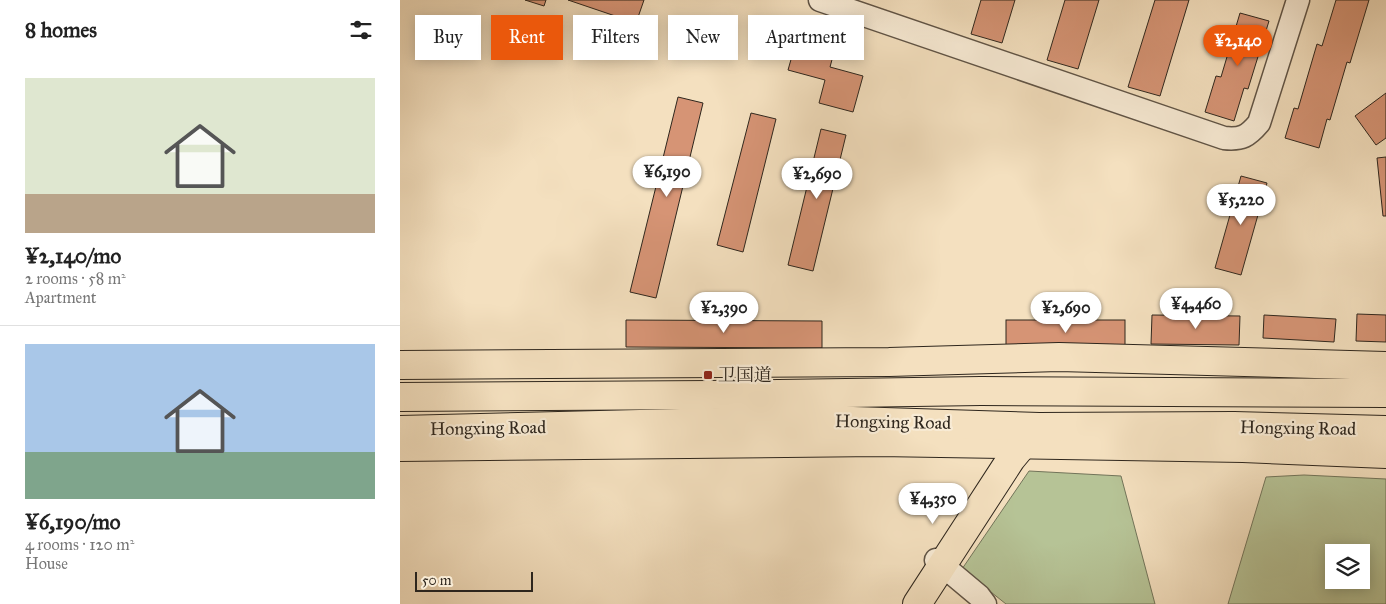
<!DOCTYPE html>
<html lang="en">
<head>
<meta charset="utf-8">
<style>
  body { margin:0; font-family:"IM FELL Great Primer","Noto Serif SC",serif; background:#f6f6f6; color:#222; height:100vh; display:flex; flex-direction:column; font-size:19px; white-space:nowrap }
  * { box-sizing:border-box; margin:0 }
  p { font-size:16px; color:#767676 }
  .icon { flex:none; width:28px; height:28px; fill:none; stroke:currentColor; stroke-width:2; stroke-linecap:round; stroke-linejoin:round }
  .map { position:relative; flex:1; overflow:hidden }
  .sheet { display:flex; flex-direction:column; background:#fff; width:400px }
  .sheet>* { flex:none }
  .guide { position:absolute; left:15px; top:15px; width:475px; height:45px; display:flex; gap:10px }
  .fabs { position:absolute; left:925px; top:544px; display:grid; gap:10px }
  .fabs a { display:grid; place-items:center; width:45px; height:45px; border-radius:0px; background:#fff; box-shadow:0 2px 12px #0003; font-size:25px }
  .scale { position:absolute; left:15px; bottom:12px; width:118px; box-sizing:border-box; padding-left:5px; border:2px solid #2e261d; border-top:0; font-size:14px; line-height:18px; white-space:nowrap; color:#2e261d; -webkit-text-stroke:4px #f8ebd5; paint-order:stroke }
  .price { position:absolute; translate:-50% -42px; padding:0 11px; border-radius:18px; background:#fff; color:#222; font-size:16px; line-height:32px; filter:drop-shadow(0 1px 2px #0008) }
  .price::after { content:''; position:absolute; left:50%; top:30px; width:15px; height:11px; margin-left:-8px; background:inherit; clip-path:polygon(0 0,100% 0,50% 100%) }
  .price.on { background:#ea580c; color:#fff }
  ul { padding:0; list-style:none }
  li { display:grid; align-content:center; gap:10px; height:265px; padding:0 25px }
  li+li { border-top:1px solid #e0e0e0 }
  li span { display:grid; place-items:center; height:155px; border-radius:0px; color:#555 }
  li>.icon { margin-inline-start:auto }
  span .icon { width:90px; height:90px; fill:#fffc; stroke-width:1 }
  li b { font-size:21px }
  h2 { display:flex; justify-content:space-between; align-items:center; height:60px; padding:0 25px; font-size:21px }
  .chip { padding:0 18px; border-radius:0px; background:#fff; box-shadow:0 2px 12px #0003; font-size:18px; line-height:45px }
  .chip.on { background:#ea580c; color:#fff }
  main { display:flex; flex:1; min-height:0 }
  .map>svg:first-child { display:block }
  .green { fill:#b6c396; stroke:#72745a; fill-rule:evenodd }
  .building { fill:#d69475; stroke:#2e261d }
  .lines { fill:none; stroke-linecap:round; stroke-linejoin:round }
  .minor-casing { stroke:#605446; stroke-width:25 }
  .major-casing { stroke:#2e261d; stroke-width:30 }
  .highway-casing { stroke:#2e261d; stroke-width:30 }
  .minor { stroke:#f8ebd5; stroke-width:22 }
  .major { stroke:#f4e0bf; stroke-width:28 }
  .highway { stroke:#f4e0bf; stroke-width:28 }
  .poi-dot { fill:#8f2418; stroke:#f8ebd5; stroke-width:2 }
  .labels { text-anchor:middle; stroke-width:4.5; stroke-linejoin:round; paint-order:stroke }
  .poi-label { font-size:18px; fill:#2e261d; stroke:#f8ebd5; text-anchor:start }
  .street-label { font-size:18px; fill:#2e261d; stroke:#f8ebd5 }
</style>
</head>
<body>
<main>
<section class="sheet">
<h2>8 homes<svg class="icon" aria-label="filters" viewBox="0 0 24 24"><path d="M4 7h16M4 17h16"/><circle cx="9" cy="7" r="2"/><circle cx="15" cy="17" r="2"/></svg></h2>
<ul>
<li><span style="background:linear-gradient(#dfe7d0 75%,#b9a48a 0)"><svg class="icon" aria-label="home" viewBox="0 0 24 24"><path d="M3 11l9-7 9 7M6 9v11h12V9"/></svg></span><div><b>¥2,140/mo</b><p>2 rooms · 58 m²</p><p>Apartment</p></div></li>
<li><span style="background:linear-gradient(#a9c7e8 70%,#7fa58c 0)"><svg class="icon" aria-label="home" viewBox="0 0 24 24"><path d="M3 11l9-7 9 7M6 9v11h12V9"/></svg></span><div><b>¥6,190/mo</b><p>4 rooms · 120 m²</p><p>House</p></div></li>
</ul>
</section>
<div class="map">
<svg width="986" height="604" viewBox="0 0 986 604">
  <rect width="100%" height="100%" fill="#f4e0bf"/>
  <filter id="stains"><feTurbulence type="fractalNoise" baseFrequency=".004" numOctaves="4"/><feColorMatrix values="0 0 0 0 .2 0 0 0 0 .09 0 0 0 0 .02 0 0 0 .5 -.17"/></filter>
  <radialGradient id="worn" r=".72"><stop offset=".6" stop-color="#630" stop-opacity="0"/><stop offset="1" stop-color="#630" stop-opacity=".3"/></radialGradient>
  <g class="green">
    <path d="M629,471l92,5 34,128h-149l-44,-35z"/>
    <path d="M904,475l82,4v125h-158l38,-127zM961,552v28h-27v-28z"/>
  </g>
  <g class="building">
    <path d="M125,0h21l-2,6z"/>
    <path d="M168,0h76l-8,23z"/>
    <path d="M581,0h34l-13,43 -31,-9z"/>
    <path d="M665,0h34l-21,69 -31,-9z"/>
    <path d="M755,0h34l-29,96 -32,-9z"/>
    <path d="M936,0h33l-19,63 -3,-1 -17,58 -3,-1 -8,29 -34,-10 9,-30 4,1 19,-65 5,2z"/>
    <path d="M840,13l29,8 -21,68 -4,-1 -10,33 -29,-9 11,-36 5,1z"/>
    <path d="M398,35l38,10 -6,22 33,9 -10,36 -34,-9 6,-23 -37,-10z"/>
    <path d="M986,93v45l-10,7 -21,-29z"/>
    <path d="M278,97l25,6 -47,195 -26,-6z"/>
    <path d="M351,113l25,6 -33,133 -26,-7z"/>
    <path d="M421,129l25,6 -33,136 -25,-6z"/>
    <path d="M986,157v59h-3l-6,-58z"/>
    <path d="M841,176l26,7 -26,92 -26,-7z"/>
    <path d="M957,314l29,1v27l-30,-1z"/>
    <path d="M752,315l88,1 -1,29 -88,-1z"/>
    <path d="M864,315l72,4 -2,23 -71,-4z"/>
    <path d="M226,320l196,1v27l-196,-1z"/>
    <rect x="606" y="320" width="119" height="29"/>
  </g>
  <g class="lines">
    <g class="minor-casing">
      <g id="minor">
        <path d="M420,0l404,138c18,2 24,-2 35,-15l39,-123"/>
        <path d="M536,560l43,36 6,8"/>
      </g>
    </g>
    <g class="major-casing">
      <g id="major">
        <path d="M0,365l489,-3 170,-5 327,9"/>
        <path d="M0,447l479,-5 364,6 143,6"/>
        <path d="M517,604l94,-145 20,-24"/>
      </g>
    </g>
    <g class="highway-casing">
      <g id="highway">
        <path d="M0,397l310,-2 271,-4 405,2"/>
        <path d="M0,430l361,-9h92l186,6 195,-1 152,4"/>
      </g>
    </g>
    <use href="#minor" class="minor"/>
    <use href="#major" class="major"/>
    <use href="#highway" class="highway"/>
  </g>
  <rect class="poi-dot" x="303" y="370" width="10" height="10" rx="2.5"/>
  <g class="labels">
    <g class="poi-label">
      <text x="318" y="381">卫国道</text>
    </g>
    <g class="street-label">
      <text transform="translate(493 422) rotate(1)" y="6">Hongxing Road</text>
      <text transform="translate(88 428) rotate(-1)" y="6">Hongxing Road</text>
      <text transform="translate(898 428) rotate(1)" y="6">Hongxing Road</text>
    </g>
  </g>
  <rect width="100%" height="100%" filter="url(#stains)"/>
  <rect width="100%" height="100%" fill="url(#worn)"/>
</svg>
<div class="fabs">
<a><svg class="icon" aria-label="layers" viewBox="0 0 24 24"><path d="M12 4l9 5-9 5-9-5zM3 14l9 5 9-5"/></svg></a>
</div>
<div class="scale">50 m</div>
<b class="price on" style="left:838px;top:67px">¥2,140</b>
<b class="price" style="left:267px;top:198px">¥6,190</b>
<b class="price" style="left:417px;top:200px">¥2,690</b>
<b class="price" style="left:841px;top:226px">¥5,220</b>
<b class="price" style="left:796px;top:330px">¥4,460</b>
<b class="price" style="left:324px;top:334px">¥2,390</b>
<b class="price" style="left:666px;top:334px">¥2,690</b>
<b class="price" style="left:533px;top:525px">¥4,350</b>
<div class="guide">
<a class="chip">Buy</a>
<a class="chip on">Rent</a>
<a class="chip">Filters</a>
<a class="chip">New</a>
<a class="chip">Apartment</a>
</div>
</div>
</main>
</body>
</html>
